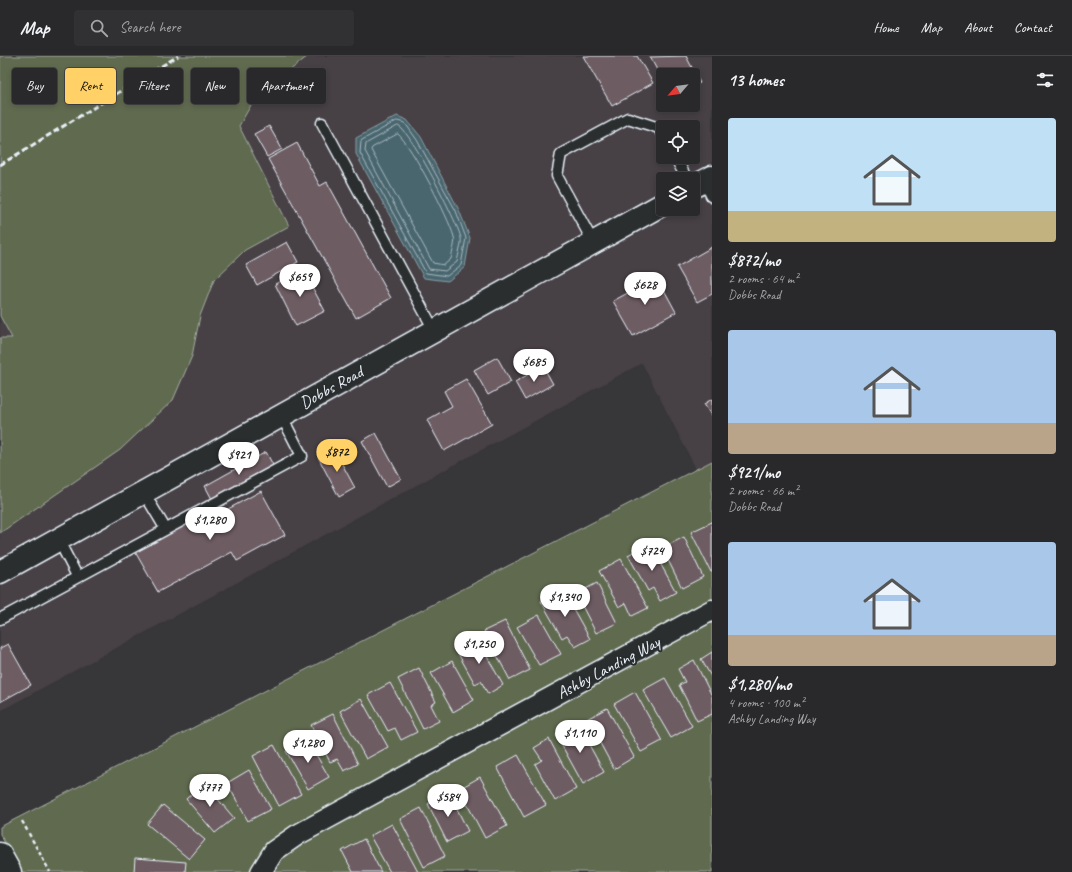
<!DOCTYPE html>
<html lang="en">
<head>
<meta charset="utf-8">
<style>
  body { margin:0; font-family:Caveat,sans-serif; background:#313032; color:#f1f3f6; height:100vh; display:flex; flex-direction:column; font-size:15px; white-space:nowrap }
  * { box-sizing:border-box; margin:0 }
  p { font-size:13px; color:#a5a6a8 }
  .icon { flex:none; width:22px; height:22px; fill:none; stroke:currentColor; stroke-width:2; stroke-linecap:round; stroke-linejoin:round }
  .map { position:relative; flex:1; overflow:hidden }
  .side { display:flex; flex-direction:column; background:#29282a; width:360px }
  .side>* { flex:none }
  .guide { position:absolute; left:12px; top:12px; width:380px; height:36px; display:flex; gap:8px }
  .needle { width:26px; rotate:242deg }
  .tools { position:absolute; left:656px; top:12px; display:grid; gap:8px }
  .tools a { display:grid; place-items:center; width:44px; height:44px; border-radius:4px; background:#29282a; box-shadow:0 2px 6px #0003,0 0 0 1px #454447; font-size:20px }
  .price { position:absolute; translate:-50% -34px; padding:0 9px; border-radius:14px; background:#fff; color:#222; font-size:13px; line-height:26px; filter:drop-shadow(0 1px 2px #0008) }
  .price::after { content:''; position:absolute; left:50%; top:24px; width:12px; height:9px; margin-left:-6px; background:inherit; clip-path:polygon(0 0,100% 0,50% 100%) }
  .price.active { background:#ffd166; color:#111 }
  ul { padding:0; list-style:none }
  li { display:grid; align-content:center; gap:8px; height:212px; padding:0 16px }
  li span { display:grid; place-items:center; height:124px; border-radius:4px; color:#555 }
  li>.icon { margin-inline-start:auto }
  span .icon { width:72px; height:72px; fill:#fffc; stroke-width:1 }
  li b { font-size:17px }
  h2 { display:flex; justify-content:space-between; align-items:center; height:48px; padding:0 16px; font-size:17px }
  .pill { padding:0 14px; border-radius:4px; background:#29282a; box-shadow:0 2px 6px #0003,0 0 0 1px #454447; font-size:14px; line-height:36px }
  .pill.active { background:#ffd166; color:#111 }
  header { display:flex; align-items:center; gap:24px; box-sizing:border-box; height:56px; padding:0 20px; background:#29282a; border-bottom:1px solid #454447 }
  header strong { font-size:19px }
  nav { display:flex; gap:22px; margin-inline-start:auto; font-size:14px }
  .search { width:280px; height:36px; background:#313032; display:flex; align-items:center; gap:10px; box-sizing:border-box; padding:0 14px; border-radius:4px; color:#a5a6a8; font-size:15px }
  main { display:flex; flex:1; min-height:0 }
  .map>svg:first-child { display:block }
  .built { fill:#474145; fill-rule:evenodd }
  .green { fill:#616a50; stroke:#a4aea4 }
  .water { fill:#4a666e; stroke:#899ea5 }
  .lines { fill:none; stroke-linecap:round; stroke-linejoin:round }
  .shore { stroke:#a9b9c1; stroke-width:1 }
  .building { fill:#6d5b62; stroke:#e8f1f8 }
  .service-casing { stroke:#e8f1f8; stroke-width:13 }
  .minor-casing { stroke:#e8f1f8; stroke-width:23 }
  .tertiary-casing { stroke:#e8f1f8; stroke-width:25 }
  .path { stroke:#e8f1f8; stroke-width:2.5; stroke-dasharray:4 3; stroke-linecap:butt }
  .service { stroke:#2a2d2e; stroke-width:10 }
  .minor { stroke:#2a2d2e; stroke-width:20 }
  .tertiary { stroke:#2a2d2e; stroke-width:22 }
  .rail { stroke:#e8f1f8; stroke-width:3; stroke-dasharray:6 3; stroke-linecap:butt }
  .labels { text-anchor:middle; stroke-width:4; stroke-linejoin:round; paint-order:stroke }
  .street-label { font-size:17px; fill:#e8f1f8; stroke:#2a2d2e }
</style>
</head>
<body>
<header>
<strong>Map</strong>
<div class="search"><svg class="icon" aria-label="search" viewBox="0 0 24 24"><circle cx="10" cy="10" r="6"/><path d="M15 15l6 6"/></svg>Search here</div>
<nav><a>Home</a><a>Map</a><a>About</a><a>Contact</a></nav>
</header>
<main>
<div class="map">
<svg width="712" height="816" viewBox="0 0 712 816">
  <rect width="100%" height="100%" fill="#373638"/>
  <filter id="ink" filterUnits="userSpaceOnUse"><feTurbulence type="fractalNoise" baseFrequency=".025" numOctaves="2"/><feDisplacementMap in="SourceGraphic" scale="8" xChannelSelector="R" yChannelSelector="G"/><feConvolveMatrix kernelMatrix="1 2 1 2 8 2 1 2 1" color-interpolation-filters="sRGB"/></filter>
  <g filter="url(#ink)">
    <g class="built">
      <path d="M308,0h404v111l-21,12h-28v15l-663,368v-29l16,-13 176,-164 8,-40 14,-36 31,-30 44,-24 -50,-100 16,-28zM663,19h30v30h-30zM407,64l14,17 38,73 -102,-72zM663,71h30v30h-30z"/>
      <path d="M712,131v274l-16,8 -54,-106 -642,348v-130l671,-372h22v-12z"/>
      <path d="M0,260l13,22h-13z"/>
    </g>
    <g class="green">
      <path d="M0,0h308l-53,42 -16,28 50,100 -44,24 -31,30 -14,36 -8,40 -19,44 -53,50 -120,83v-195h12l-12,-22z"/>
      <path d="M712,405v411h-691l-21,-38v-7z"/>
    </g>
    <path class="water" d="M397,60l10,4 14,17 38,73 11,28 -5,29 -17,14 -24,-3 -68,-124v-16z"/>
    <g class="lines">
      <g class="shore">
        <path d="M397,65l8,2 12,17 39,71 10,27 -5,27 -14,11 -21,-3 -66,-120 1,-12z"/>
        <path d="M398,70c12,3 60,97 63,112 1,7 -3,17 -4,24l-12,9 -16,-2 -64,-118 1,-7z"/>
        <path d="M398,78c14,12 51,84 56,103 2,6 -2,15 -3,22l-7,6 -11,-2 -62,-113 1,-2z"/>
      </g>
    </g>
    <g class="building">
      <path d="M583,0h54l16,27 -41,23z"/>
      <path d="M686,0l14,27 -7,3v-11h-30v6l-13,-24z"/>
      <path d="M269,70l13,23 -15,8 -13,-23z"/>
      <path d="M297,87l23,43 7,-4 64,116 -35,20 -88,-159z"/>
      <path d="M287,186l11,20 -41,23 -11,-20z"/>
      <path d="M712,191v47l-15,8 -20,-35z"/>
      <path d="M303,214l22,41 -29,15 -21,-42z"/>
      <path d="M657,221l19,35 -43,24 -20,-35z"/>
      <path d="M497,301l14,25 -23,13 -14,-25z"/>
      <path d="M543,310l10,18 -28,16 -10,-18z"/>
      <path d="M466,323l26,45 -48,27 -17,-31 25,-14 -8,-15z"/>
      <path d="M712,343v18l-8,-13z"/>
      <path d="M376,377l25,46 -14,8 -25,-46z"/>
      <path d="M334,393l21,39 -16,9 -21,-40z"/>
      <path d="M266,396l7,13 -61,34 -7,-13z"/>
      <path d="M261,435l24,44 -48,26 -5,-9 -74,40 -24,-42 81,-43 4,7z"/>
      <path d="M712,466v50h-1l-20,-40z"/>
      <path d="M684,481l19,40 -21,11 -20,-40z"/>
      <path d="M649,487l27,49 -16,9 -7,-13 -5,3 -20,-36z"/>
      <path d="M621,503l27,49 -16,8 -6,-13 -7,4 -20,-36z"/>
      <path d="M597,527l20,40 -21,10 -20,-39z"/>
      <path d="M562,533l28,50 -15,8 -8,-12 -5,3 -21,-37z"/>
      <path d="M539,559l22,39 -22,11 -22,-38z"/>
      <path d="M505,565l25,49 -20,10 -26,-49z"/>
      <path d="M476,581l27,48 -15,9 -7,-13 -6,3 -20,-36z"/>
      <path d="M8,588l23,41 -31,17v-54z"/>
      <path d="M712,596v26l-11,-19z"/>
      <path d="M694,604l18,36v18l-15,7 -18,-36 6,-3 -7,-13z"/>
      <path d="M452,605l22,39 -21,12 -22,-39z"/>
      <path d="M419,612l17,34 -5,3 8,16 -16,8 -25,-50z"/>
      <path d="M665,622l27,48 -21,12 -28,-48z"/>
      <path d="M390,627l27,49 -16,8 -6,-12 -7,3 -20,-36z"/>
      <path d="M635,636l27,49 -21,11 -27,-48z"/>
      <path d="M361,643l27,48 -22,12 -26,-48z"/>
      <path d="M607,652l27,49 -20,12 -27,-50z"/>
      <path d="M333,658l25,50 -14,7 -7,-12 -7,3 -19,-37z"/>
      <path d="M577,667l27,49 -21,12 -27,-49z"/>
      <path d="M307,683l22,38 -21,12 -22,-38z"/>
      <path d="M549,683l27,50 -21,12 -20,-37 7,-4 -8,-12z"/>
      <path d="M274,689l27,49 -22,12 -26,-50z"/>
      <path d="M518,699l28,50 -22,12 -27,-50z"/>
      <path d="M249,714l22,39 -23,12 -21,-38z"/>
      <path d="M480,721l27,49 -22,12 -26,-49z"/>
      <path d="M204,727l30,35 -19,15 -29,-34z"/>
      <path d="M449,737l19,38 -21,11 -19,-38z"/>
      <path d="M163,749l42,35 -16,19 -42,-35z"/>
      <path d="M421,752l24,48 -21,11 -24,-48z"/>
      <path d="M392,768l26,48h-28l-20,-36z"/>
      <path d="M364,783l17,33h-28l-11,-21z"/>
      <path d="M135,802l51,4 -1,10h-51z"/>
    </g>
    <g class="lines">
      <g class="service-casing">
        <g id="service">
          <path d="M322,67l112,207"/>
          <path d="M675,101l12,22"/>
          <path d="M704,125l8,16"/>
          <path d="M593,186l-36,-66 4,-22 67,-36 31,10 4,8"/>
          <path d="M143,435l22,37"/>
          <path d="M58,483l19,37"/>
          <path d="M0,563l302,-163 -21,-41"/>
        </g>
      </g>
      <g class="minor-casing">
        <path id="minor" d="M261,816l13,-21 23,-16 415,-225"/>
      </g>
      <g class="tertiary-casing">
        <g id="tertiary">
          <path d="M693,131l19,-10"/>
          <path d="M0,516l663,-368"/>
          <path d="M0,798l10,18"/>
        </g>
      </g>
      <path class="path" d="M22,765l28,51"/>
      <use href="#service" class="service"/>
      <use href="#minor" class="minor"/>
      <use href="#tertiary" class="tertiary"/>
      <path class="rail" d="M0,109l178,-109"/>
    </g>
  </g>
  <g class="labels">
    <g class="street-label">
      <text transform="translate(331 331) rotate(-29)" y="6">Dobbs Road</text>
      <text transform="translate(608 611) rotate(-28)" y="6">Ashby Landing Way</text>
    </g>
  </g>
</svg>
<div class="tools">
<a><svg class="needle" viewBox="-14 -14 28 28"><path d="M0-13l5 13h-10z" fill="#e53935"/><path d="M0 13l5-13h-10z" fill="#a5a6a8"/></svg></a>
<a><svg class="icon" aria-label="locate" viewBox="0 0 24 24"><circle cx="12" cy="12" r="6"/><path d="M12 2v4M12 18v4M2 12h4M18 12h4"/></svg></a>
<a><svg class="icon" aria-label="layers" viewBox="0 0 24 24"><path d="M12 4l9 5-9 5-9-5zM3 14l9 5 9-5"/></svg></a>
</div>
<b class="price" style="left:300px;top:242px">$659</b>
<b class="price" style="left:645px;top:250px">$628</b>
<b class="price" style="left:534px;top:327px">$685</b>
<b class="price active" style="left:337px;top:417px">$872</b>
<b class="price" style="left:239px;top:420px">$921</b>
<b class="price" style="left:210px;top:485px">$1,280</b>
<b class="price" style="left:652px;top:516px">$724</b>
<b class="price" style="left:565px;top:562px">$1,340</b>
<b class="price" style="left:479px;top:609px">$1,250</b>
<b class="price" style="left:580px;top:698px">$1,110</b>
<b class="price" style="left:308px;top:708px">$1,280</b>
<b class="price" style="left:210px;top:752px">$777</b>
<b class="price" style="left:448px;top:762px">$584</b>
<div class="guide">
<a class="pill">Buy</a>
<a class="pill active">Rent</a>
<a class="pill">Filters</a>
<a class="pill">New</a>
<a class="pill">Apartment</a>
</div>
</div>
<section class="side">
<h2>13 homes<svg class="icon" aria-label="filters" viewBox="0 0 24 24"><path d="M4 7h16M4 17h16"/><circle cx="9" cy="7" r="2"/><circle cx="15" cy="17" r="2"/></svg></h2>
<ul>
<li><span style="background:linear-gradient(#bfe0f5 75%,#c2b280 0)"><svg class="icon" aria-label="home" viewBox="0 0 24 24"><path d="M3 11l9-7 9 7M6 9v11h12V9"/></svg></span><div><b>$872/mo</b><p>2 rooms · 64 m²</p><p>Dobbs Road</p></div></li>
<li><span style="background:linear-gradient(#a9c7e8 75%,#b9a48a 0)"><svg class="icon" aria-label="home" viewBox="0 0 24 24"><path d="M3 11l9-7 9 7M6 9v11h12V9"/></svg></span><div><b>$921/mo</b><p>2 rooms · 66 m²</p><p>Dobbs Road</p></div></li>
<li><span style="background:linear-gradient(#a9c7e8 75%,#b9a48a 0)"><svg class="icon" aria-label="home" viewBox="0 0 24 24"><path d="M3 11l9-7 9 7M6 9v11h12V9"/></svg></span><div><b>$1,280/mo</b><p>4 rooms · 100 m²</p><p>Ashby Landing Way</p></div></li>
</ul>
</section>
</main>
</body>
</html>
